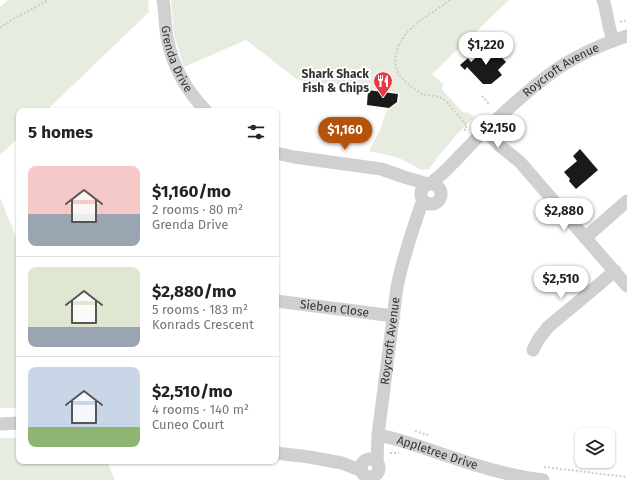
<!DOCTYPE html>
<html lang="en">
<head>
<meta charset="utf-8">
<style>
  body { margin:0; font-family:"Fira Sans",sans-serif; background:#f2f2f2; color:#222; height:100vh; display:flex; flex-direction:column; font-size:15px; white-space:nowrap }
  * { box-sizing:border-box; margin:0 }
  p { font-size:13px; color:#767676 }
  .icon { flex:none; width:22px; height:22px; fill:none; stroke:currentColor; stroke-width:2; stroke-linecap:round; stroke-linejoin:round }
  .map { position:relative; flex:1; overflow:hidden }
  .drawer { position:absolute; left:16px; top:108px; width:263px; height:356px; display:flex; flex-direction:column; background:#fff; border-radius:8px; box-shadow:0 1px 3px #0004 }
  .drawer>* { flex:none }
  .fabs { position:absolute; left:575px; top:428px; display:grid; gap:8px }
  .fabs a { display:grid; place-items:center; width:40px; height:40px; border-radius:8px; background:#fff; box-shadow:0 1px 3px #0004; font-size:20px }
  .price { position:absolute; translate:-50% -34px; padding:0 9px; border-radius:14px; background:#fff; color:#222; font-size:13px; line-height:26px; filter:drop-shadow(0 1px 2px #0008) }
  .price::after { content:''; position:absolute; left:50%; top:24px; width:12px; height:9px; margin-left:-6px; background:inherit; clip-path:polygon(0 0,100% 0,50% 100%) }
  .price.selected { background:#b45309; color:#fff }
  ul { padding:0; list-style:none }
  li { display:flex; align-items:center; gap:12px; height:100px; padding:0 12px }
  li+li { border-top:1px solid #e0e0e0 }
  li span { display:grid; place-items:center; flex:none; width:112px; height:80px; border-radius:8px; color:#555 }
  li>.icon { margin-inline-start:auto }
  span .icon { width:48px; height:48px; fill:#fffc; stroke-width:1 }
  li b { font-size:17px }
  h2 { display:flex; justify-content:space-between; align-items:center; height:48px; padding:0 12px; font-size:17px }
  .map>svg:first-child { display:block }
  .green { fill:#e6ecdf }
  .building { fill:#1a1a1a }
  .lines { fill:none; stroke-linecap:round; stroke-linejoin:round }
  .path { stroke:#cdcdcd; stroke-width:2; stroke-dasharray:2 2; stroke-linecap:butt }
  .street { stroke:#d0d0d0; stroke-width:13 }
  .labels { text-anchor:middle; stroke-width:4; stroke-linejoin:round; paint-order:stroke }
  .street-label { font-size:12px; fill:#333; stroke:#fff }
  .poi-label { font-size:12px; font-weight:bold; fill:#333; stroke:#fff; text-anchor:end }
</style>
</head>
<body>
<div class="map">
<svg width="627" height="480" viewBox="0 0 627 480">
  <rect width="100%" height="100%" fill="#fff"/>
  <g class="green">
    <path d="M8,0h140l1,12 -103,99h-27v26l-19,18v-148z"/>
    <path d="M171,0h338l-77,74 11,10 -1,6 21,22 6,1 5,4c-16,16 -32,33 -45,52l-7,1 -21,-11 -13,-4 -19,-4 12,-23 4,-14 4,-5 10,-7 1,-9 -102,-13 -52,-40 -62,27 -10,-32z"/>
    <path d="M0,198l19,46v164h-19z"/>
    <path d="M0,438h19v23h88l8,19h-115z"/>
  </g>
  <g class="building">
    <path d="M490,45l16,17 -8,8 4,5 -11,9h-8l-16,-17 -2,3 -5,-5 8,-7 3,4z"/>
    <path d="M368,90l30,4 -1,8 -8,6 -22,-3z"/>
    <path d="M345,117l17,3 -1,8 -6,5 -5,3 -8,-2z"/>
    <path d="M580,149l18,21 -22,19 -7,-8 1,-2 -6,-7 13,-11 -4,-5z"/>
  </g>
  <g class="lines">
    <g class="path">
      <path d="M450,0c-11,9 -24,15 -35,25 -14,11 -26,32 -16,49 4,6 12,13 18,17 9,7 20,2 29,10l21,25 -3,3 3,3"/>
      <path d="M620,22l7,-2"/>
      <path d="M0,28c15,-12 32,-18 48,-28"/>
      <path d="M482,96l8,9"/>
      <path d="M415,431l13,4"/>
      <path d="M391,452v1h8"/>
      <path d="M544,467l83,10"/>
    </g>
    <g class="street">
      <path id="s1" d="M163,0c2,12 2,25 4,37 5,28 20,54 39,74"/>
      <path d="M603,0l2,6 4,20 4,15"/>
      <path d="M485,130l15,16 20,16 107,124"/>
      <path d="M276,153l18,4 87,12 23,8 24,7"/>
      <path id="s2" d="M431,183c7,-6 14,-11 20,-18 9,-9 17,-18 26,-27 23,-22 47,-45 73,-64 23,-17 50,-29 77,-38"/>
      <circle cx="431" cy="194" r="10"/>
      <path d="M585,238l42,-37"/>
      <path id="s3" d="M276,301l118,15"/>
      <path d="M533,350l5,-10 10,-13 67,-56"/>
      <path d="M0,424l19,-1"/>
      <path id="s4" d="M378,435c31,6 58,18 88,27 25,8 51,15 77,18"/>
      <path d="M276,453l33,4 33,6 20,8"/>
      <circle cx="370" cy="468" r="9"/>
      <path id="s5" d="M377,463l1,-28 19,-148c6,-29 16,-59 26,-87"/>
    </g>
  </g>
  <defs>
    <g id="restaurant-pin" transform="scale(1)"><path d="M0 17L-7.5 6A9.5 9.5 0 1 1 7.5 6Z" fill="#e63946" stroke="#fff"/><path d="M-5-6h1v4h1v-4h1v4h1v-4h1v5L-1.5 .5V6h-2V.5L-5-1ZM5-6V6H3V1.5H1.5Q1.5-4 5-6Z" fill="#fff"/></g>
  </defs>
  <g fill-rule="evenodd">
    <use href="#restaurant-pin" x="383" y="81"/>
  </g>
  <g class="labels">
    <g class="street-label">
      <text dy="4" stroke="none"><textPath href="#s1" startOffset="61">Grenda Drive</textPath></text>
      <text dy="4" stroke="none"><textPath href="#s2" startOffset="173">Roycroft Avenue</textPath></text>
      <text dy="4" stroke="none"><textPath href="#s3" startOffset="59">Sieben Close</textPath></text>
      <text dy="4" stroke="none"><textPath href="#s5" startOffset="123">Roycroft Avenue</textPath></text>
      <text dy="4" stroke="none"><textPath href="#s4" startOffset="62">Appletree Drive</textPath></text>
    </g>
    <g class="poi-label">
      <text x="369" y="78">Shark Shack<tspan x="369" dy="14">Fish &amp; Chips</tspan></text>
    </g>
  </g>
</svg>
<div class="fabs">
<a><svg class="icon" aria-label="layers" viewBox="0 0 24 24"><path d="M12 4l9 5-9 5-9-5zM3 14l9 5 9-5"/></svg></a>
</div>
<b class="price" style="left:486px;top:66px">$1,220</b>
<b class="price" style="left:498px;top:149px">$2,150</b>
<b class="price selected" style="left:345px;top:151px">$1,160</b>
<b class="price" style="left:564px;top:232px">$2,880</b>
<b class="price" style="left:561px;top:300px">$2,510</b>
<section class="drawer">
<h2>5 homes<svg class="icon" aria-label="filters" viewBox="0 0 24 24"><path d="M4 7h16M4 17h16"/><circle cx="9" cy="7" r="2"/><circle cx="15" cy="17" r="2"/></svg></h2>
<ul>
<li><span style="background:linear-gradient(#f6c9c9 60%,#9aa5b1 0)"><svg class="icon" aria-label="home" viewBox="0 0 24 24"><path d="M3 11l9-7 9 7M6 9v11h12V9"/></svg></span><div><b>$1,160/mo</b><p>2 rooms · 80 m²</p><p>Grenda Drive</p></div></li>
<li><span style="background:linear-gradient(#dfe7d0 75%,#9aa5b1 0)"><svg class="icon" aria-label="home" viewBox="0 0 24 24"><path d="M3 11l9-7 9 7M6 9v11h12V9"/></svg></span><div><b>$2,880/mo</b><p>5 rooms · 183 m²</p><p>Konrads Crescent</p></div></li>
<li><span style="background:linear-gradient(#c9d6e8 75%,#8fb573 0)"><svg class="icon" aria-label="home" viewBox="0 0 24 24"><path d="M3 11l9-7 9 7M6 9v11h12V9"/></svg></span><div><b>$2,510/mo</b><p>4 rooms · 140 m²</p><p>Cuneo Court</p></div></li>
</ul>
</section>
</div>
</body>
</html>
